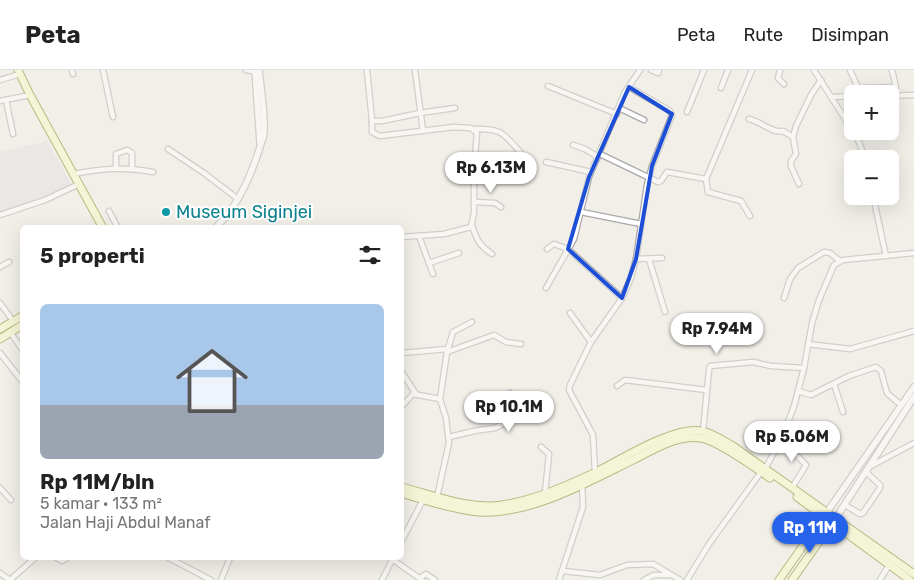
<!DOCTYPE html>
<html lang="id">
<head>
<meta charset="utf-8">
<style>
  body { margin:0; font-family:Rubik,sans-serif; background:#f6f6f6; color:#222; height:100vh; display:flex; flex-direction:column; font-size:19px; white-space:nowrap }
  * { box-sizing:border-box; margin:0 }
  p { font-size:16px; color:#767676 }
  .icon { flex:none; width:28px; height:28px; fill:none; stroke:currentColor; stroke-width:2; stroke-linecap:round; stroke-linejoin:round }
  .map { position:relative; flex:1; overflow:hidden }
  .details { position:absolute; left:20px; top:155px; width:384px; height:335px; display:flex; flex-direction:column; background:#fff; border-radius:8px; box-shadow:0 5px 20px #0002 }
  .details>* { flex:none }
  .controls { position:absolute; left:844px; top:15px; display:grid; gap:10px }
  .controls a { display:grid; place-items:center; width:55px; height:55px; border-radius:8px; background:#fff; box-shadow:0 5px 20px #0002; font-size:25px }
  .price { position:absolute; translate:-50% -42px; padding:0 11px; border-radius:18px; background:#fff; color:#222; font-size:16px; line-height:32px; filter:drop-shadow(0 1px 2px #0008) }
  .price::after { content:''; position:absolute; left:50%; top:30px; width:15px; height:11px; margin-left:-8px; background:inherit; clip-path:polygon(0 0,100% 0,50% 100%) }
  .price.selected { background:#2563eb; color:#fff }
  ul { padding:0; list-style:none }
  li { display:grid; align-content:center; gap:10px; height:265px; padding:0 20px }
  li+li { border-top:1px solid #e0e0e0 }
  li span { display:grid; place-items:center; height:155px; border-radius:8px; color:#555 }
  li>.icon { margin-inline-start:auto }
  span .icon { width:90px; height:90px; fill:#fffc; stroke-width:1 }
  li b { font-size:21px }
  h2 { display:flex; justify-content:space-between; align-items:center; height:60px; padding:0 20px; font-size:21px }
  header { display:flex; align-items:center; gap:30px; box-sizing:border-box; height:70px; padding:0 25px; background:#fff; border-bottom:1px solid #e0e0e0 }
  header strong { font-size:24px }
  nav { display:flex; gap:28px; margin-inline-start:auto; font-size:18px }
  .map>svg:first-child { display:block }
  .residential { fill:#e0dfdf }
  .lines { fill:none; stroke-linecap:round; stroke-linejoin:round }
  .minor-casing { stroke:#a9a9a9; stroke-width:7 }
  .tertiary-casing { stroke:#a9a9a9; stroke-width:8 }
  .secondary-casing { stroke:#707d05; stroke-width:9 }
  .minor { stroke:#fff; stroke-width:4.5 }
  .tertiary { stroke:#fff; stroke-width:5.5 }
  .secondary { stroke:#f7fabf; stroke-width:7 }
  .marked { fill:none; stroke:#1d4ed8; stroke-width:4; stroke-linejoin:round }
  .culture-dot { fill:#0f9aa8; stroke:#fff; stroke-width:2 }
  .labels { text-anchor:middle; stroke-width:4; stroke-linejoin:round; paint-order:stroke }
  .culture-label { font-size:18px; fill:#0d838f; stroke:#fff; text-anchor:start }
</style>
</head>
<body>
<header>
<strong>Peta</strong>
<nav><a>Peta</a><a>Rute</a><a>Disimpan</a></nav>
</header>
<div class="map">
<svg width="914" height="510" viewBox="0 0 914 510">
  <rect width="100%" height="100%" fill="#f2efe9"/>
  <path class="residential" d="M47,71l25,44 -33,15 -39,13v-61z"/>
  <g class="lines">
    <g class="minor-casing">
      <g id="minor">
        <path d="M72,0l1,4"/>
        <path d="M103,0l10,47"/>
        <path d="M246,0l11,2"/>
        <path d="M367,0l5,51h10l38,-8 35,-5"/>
        <path d="M415,0l8,61"/>
        <path d="M651,0l7,3 1,-3"/>
        <path d="M780,0l-2,8 6,6"/>
        <path d="M814,0l38,60"/>
        <path d="M850,0l8,18 38,-1 -4,-17"/>
        <path d="M0,10l20,-6"/>
        <path d="M548,16l69,28"/>
        <path d="M721,18l7,-18"/>
        <path d="M890,26l24,-1"/>
        <path d="M832,27l20,-1"/>
        <path d="M6,30l7,34"/>
        <path d="M0,31l30,-6"/>
        <path d="M619,38l25,12"/>
        <path d="M687,42l17,-42"/>
        <path d="M749,49c11,2 24,15 34,12l10,6"/>
        <path d="M372,51v11l8,4 74,-9 17,1 6,5 -3,36v44l-3,14 -27,7 -43,3"/>
        <path d="M473,59c29,-1 30,4 48,24"/>
        <path d="M853,61l6,11 6,17"/>
        <path d="M573,75l12,4 13,8"/>
        <path d="M168,79l36,24 34,26"/>
        <path d="M600,84l58,28 3,-1 6,-9 39,7"/>
        <path d="M546,92l45,10"/>
        <path d="M116,98v-14l11,-4 5,3v16"/>
        <path d="M74,104c31,-6 48,-7 79,-2"/>
        <path d="M799,114l-8,-18v-5l5,-7 -3,-17 3,-11 15,-31 10,-15"/>
        <path d="M873,126l13,60"/>
        <path d="M474,132l21,1 6,4"/>
        <path d="M109,141l9,17"/>
        <path d="M581,142l60,12"/>
        <path d="M0,145l45,-15 34,-16"/>
        <path d="M750,146l-9,-15 -33,-9 -2,-13 46,-109"/>
        <path d="M472,155c4,14 8,21 20,29"/>
        <path d="M419,166l14,38"/>
        <path d="M547,179l7,-5 14,5 54,49"/>
        <path d="M636,189l26,-1"/>
        <path d="M649,189l16,53"/>
        <path d="M429,193l30,-10"/>
        <path d="M0,197l9,-5"/>
        <path d="M546,218l28,-49 15,-62 36,-85 15,-22"/>
        <path d="M784,228l6,-19 8,-11 26,-16 6,1 10,8"/>
        <path d="M0,233l13,18"/>
        <path d="M570,243l21,29"/>
        <path d="M10,262l12,17"/>
        <path d="M808,274l42,5 64,-18"/>
        <path d="M447,282l47,-17 12,7 15,2"/>
        <path d="M0,283l22,28"/>
        <path d="M401,283l47,-4"/>
        <path d="M401,301l15,23"/>
        <path d="M834,314l9,28"/>
        <path d="M617,316l8,-6 82,10"/>
        <path d="M798,321l13,4 38,-19 27,-9 5,4 6,22 14,12"/>
        <path d="M401,337l12,-13 27,5"/>
        <path d="M703,361l6,-61 1,-4 43,-4 18,4 33,2"/>
        <path d="M449,367l25,-6 21,-3 23,-11 4,-5 -12,-19"/>
        <path d="M781,369l25,26 -14,23"/>
        <path d="M541,377l8,7 -4,39"/>
        <path d="M869,397l45,-24"/>
        <path d="M765,399l18,-33 11,-30 10,-38 8,-45 7,-23 15,-35 9,-5 71,-7"/>
        <path d="M595,402l-2,-37 -24,-45 1,-5 21,-43 31,-44 9,-20 5,-19 11,-74 5,-19 20,-51 -2,-4 -41,-24"/>
        <path d="M0,418l11,12"/>
        <path d="M437,427l12,-54 -3,-25 -6,-19 7,-47 6,-20 19,-10"/>
        <path d="M845,435l15,9 3,-1 17,-25v-3l-14,-13"/>
        <path d="M401,472l22,-42"/>
        <path d="M57,488l5,3 5,-3"/>
        <path d="M169,488l42,22"/>
        <path d="M392,489l30,21"/>
        <path d="M563,501l37,4 27,-10 26,-1 27,16"/>
        <path d="M0,503l10,7"/>
        <path d="M420,508l6,-4 9,6"/>
        <path d="M10,510l25,-22"/>
        <path d="M221,510l9,-22"/>
        <path d="M382,510l11,-22"/>
        <path d="M559,510l24,-73 -1,-23"/>
        <path d="M644,510l10,-5h17"/>
        <path d="M687,510l22,-36 52,-72"/>
        <path d="M880,510l9,-15"/>
      </g>
    </g>
    <g class="tertiary-casing">
      <g id="tertiary">
        <path d="M255,0l5,73"/>
        <path d="M215,158c23,-21 36,-52 45,-81 1,-5 4,-9 4,-15 1,-20 -3,-42 -5,-62"/>
        <path d="M825,445l89,-128"/>
        <path d="M834,451l80,-124"/>
      </g>
    </g>
    <g class="secondary-casing">
      <g id="secondary">
        <path d="M18,0l12,25 73,133"/>
        <path d="M0,259l22,-13"/>
        <path d="M0,269l22,-14"/>
        <path d="M401,417c32,8 68,23 101,18 33,-5 64,-19 94,-33 26,-13 77,-46 106,-41 10,2 22,10 31,15l181,128"/>
        <path d="M401,423c22,7 55,17 78,19 52,3 109,-30 154,-52 20,-10 45,-26 68,-22 18,3 53,29 69,40"/>
        <path d="M797,427l113,83"/>
        <path d="M779,510l45,-64"/>
        <path d="M792,510l40,-57"/>
      </g>
    </g>
    <use href="#minor" class="minor"/>
    <use href="#tertiary" class="tertiary"/>
    <use href="#secondary" class="secondary"/>
  </g>
  <path d="M0 0H914V510H0ZM629,17l43,27 -20,52 -16,93 -14,39 -54,-49 21,-72z" fill="#f2efe9" fill-opacity=".55" fill-rule="evenodd"/>
  <path class="marked" d="M629,17l43,27 -20,52 -16,93 -14,39 -54,-49 21,-72z"/>
  <circle class="culture-dot" cx="166" cy="142" r="5"/>
  <g class="labels">
    <g class="culture-label">
      <text x="176" y="148">Museum Siginjei</text>
    </g>
  </g>
</svg>
<div class="controls">
<a>+</a>
<a>−</a>
</div>
<b class="price" style="left:491px;top:124px">Rp 6.13M</b>
<b class="price" style="left:717px;top:285px">Rp 7.94M</b>
<b class="price" style="left:509px;top:363px">Rp 10.1M</b>
<b class="price" style="left:792px;top:393px">Rp 5.06M</b>
<b class="price selected" style="left:810px;top:484px">Rp 11M</b>
<section class="details">
<h2>5 properti<svg class="icon" aria-label="filters" viewBox="0 0 24 24"><path d="M4 7h16M4 17h16"/><circle cx="9" cy="7" r="2"/><circle cx="15" cy="17" r="2"/></svg></h2>
<ul>
<li><span style="background:linear-gradient(#a9c7e8 65%,#9aa5b1 0)"><svg class="icon" aria-label="home" viewBox="0 0 24 24"><path d="M3 11l9-7 9 7M6 9v11h12V9"/></svg></span><div><b>Rp 11M/bln</b><p>5 kamar · 133 m²</p><p>Jalan Haji Abdul Manaf</p></div></li>
</ul>
</section>
</div>
</body>
</html>
